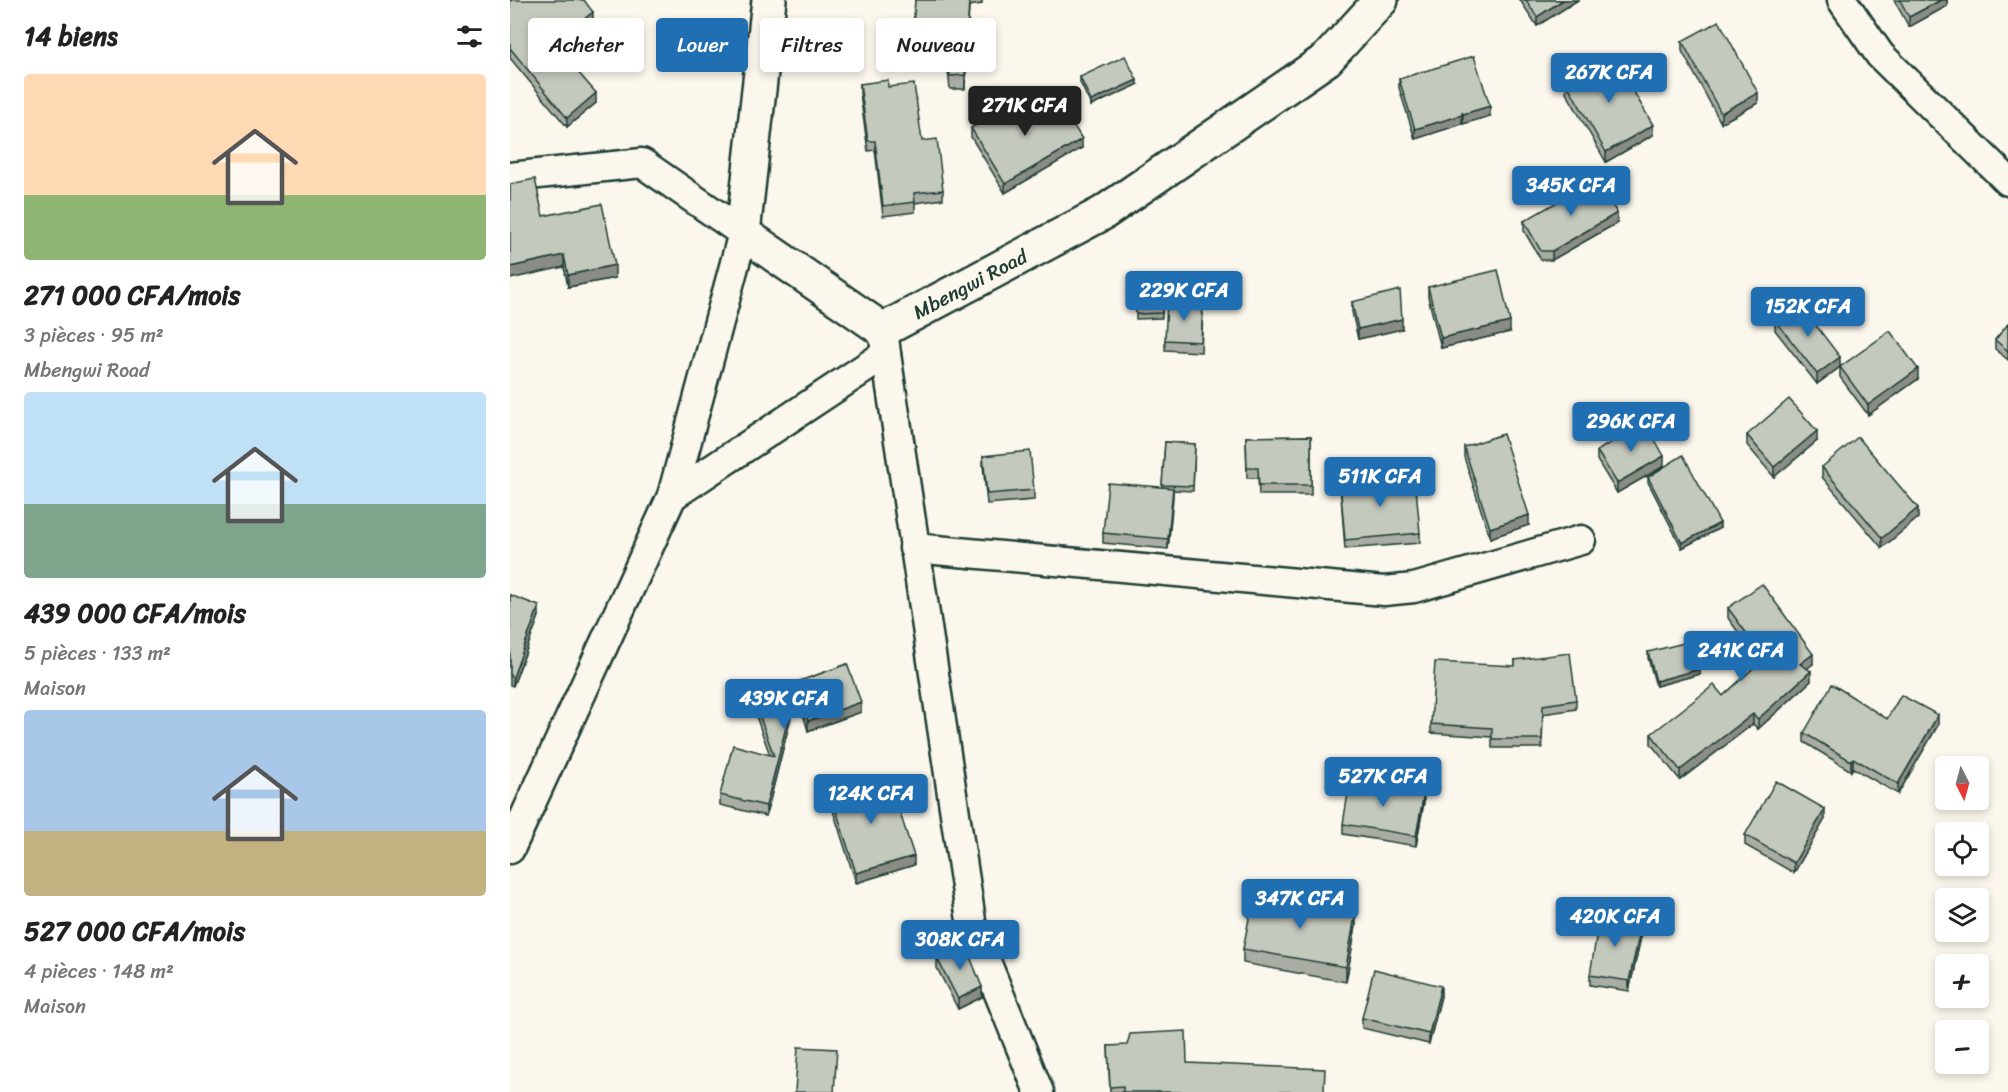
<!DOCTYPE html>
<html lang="fr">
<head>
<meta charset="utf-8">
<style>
  body { margin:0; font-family:Sriracha,sans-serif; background:#f6f6f6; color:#222; height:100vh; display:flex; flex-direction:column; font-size:22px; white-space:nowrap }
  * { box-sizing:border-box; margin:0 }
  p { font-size:20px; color:#767676 }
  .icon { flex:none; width:33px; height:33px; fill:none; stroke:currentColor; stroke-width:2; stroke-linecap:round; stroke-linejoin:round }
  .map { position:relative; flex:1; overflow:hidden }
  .drawer { display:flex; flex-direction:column; background:#fff; width:510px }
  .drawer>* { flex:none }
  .banner { position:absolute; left:18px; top:18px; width:570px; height:54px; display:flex; gap:12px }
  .needle { width:39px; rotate:174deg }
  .controls { position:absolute; left:1425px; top:756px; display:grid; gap:12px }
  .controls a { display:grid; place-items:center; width:54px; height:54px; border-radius:6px; background:#fff; box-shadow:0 3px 9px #0003; font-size:30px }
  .price { position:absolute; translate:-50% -51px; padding:0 14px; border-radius:6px; background:#1f6fb2; color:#fff; font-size:20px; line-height:39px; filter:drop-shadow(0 2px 3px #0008) }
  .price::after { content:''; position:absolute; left:50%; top:36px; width:18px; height:14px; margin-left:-9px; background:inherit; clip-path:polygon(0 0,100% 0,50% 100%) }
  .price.selected { background:#222; color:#fff }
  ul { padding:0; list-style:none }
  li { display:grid; align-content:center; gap:12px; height:318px; padding:0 24px }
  li span { display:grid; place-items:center; height:186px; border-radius:6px; color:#555 }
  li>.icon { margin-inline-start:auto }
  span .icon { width:108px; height:108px; fill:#fffc; stroke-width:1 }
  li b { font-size:26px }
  h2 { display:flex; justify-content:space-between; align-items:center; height:72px; padding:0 24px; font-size:26px }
  .pill { padding:0 21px; border-radius:6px; background:#fff; box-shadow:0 3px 9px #0003; font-size:21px; line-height:54px }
  .pill.selected { background:#1f6fb2; color:#fff }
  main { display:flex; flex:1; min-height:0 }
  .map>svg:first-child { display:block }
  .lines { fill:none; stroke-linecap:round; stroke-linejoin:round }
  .minor-casing { stroke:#1f3d34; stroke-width:33 }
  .primary-casing { stroke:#1f3d34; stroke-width:38 }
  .minor { stroke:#fbf7ec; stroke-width:28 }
  .primary { stroke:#fbf7ec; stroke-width:33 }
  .wall { fill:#a9ada3; stroke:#1f3d34; stroke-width:1.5 }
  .shaded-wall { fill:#898d85; stroke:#1f3d34; stroke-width:1.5 }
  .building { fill:#c4c9be; stroke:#1f3d34; stroke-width:1.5 }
  .labels { text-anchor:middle; stroke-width:4.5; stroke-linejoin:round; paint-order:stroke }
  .street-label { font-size:20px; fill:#1f3d34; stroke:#fbf7ec }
</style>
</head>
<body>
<main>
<section class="drawer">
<h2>14 biens<svg class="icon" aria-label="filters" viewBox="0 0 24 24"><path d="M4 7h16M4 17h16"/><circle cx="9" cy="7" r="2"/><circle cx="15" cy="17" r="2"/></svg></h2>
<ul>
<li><span style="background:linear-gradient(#ffd9b3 65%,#8fb573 0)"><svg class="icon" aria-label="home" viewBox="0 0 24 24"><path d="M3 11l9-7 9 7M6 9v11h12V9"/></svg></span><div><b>271 000 CFA/mois</b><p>3 pièces · 95 m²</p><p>Mbengwi Road</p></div></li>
<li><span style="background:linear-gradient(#bfe0f5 60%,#7fa58c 0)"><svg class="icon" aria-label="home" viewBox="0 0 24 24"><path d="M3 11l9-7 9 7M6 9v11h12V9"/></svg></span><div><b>439 000 CFA/mois</b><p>5 pièces · 133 m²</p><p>Maison</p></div></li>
<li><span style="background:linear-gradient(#a9c7e8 65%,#c2b280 0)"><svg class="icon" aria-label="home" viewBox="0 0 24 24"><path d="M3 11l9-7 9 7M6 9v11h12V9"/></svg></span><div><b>527 000 CFA/mois</b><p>4 pièces · 148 m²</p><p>Maison</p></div></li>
</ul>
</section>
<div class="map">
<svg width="1498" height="1092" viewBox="0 0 1498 1092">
  <rect width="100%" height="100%" fill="#fbf7ec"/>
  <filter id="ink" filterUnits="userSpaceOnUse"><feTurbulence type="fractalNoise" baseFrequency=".0167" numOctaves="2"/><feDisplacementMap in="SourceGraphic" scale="12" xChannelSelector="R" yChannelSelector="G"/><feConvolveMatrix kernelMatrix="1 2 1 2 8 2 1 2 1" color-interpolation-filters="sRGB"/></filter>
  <g filter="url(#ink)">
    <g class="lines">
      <g class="minor-casing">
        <g id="minor">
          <path d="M1332,0l38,55 128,126"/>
          <path d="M0,177l132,-14 101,70 -71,263 -162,353"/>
          <path d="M376,354l86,573 67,165"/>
          <path d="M162,496l214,-142 -2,-17"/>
          <path d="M404,548l470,43 30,-3 167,-48"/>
        </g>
      </g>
      <g class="primary-casing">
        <path id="primary" d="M259,0l-26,233 140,97 220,-117 224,-154 54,-59"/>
      </g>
      <use href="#minor" class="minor"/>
      <use href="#primary" class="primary"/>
    </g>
    <g class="wall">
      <path d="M0,0l83,21 -35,28 38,54 -29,24 -57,-69z"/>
      <path d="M405,0h67v4l-13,2 -4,83h-15l-5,-46 -32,-2z"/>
      <path d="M1010,0h58l-41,26z"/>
      <path d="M1384,0h53v6l-38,21z"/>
      <path d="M1172,41l76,62 -37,20 -39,-72z"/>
      <path d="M570,77l57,8 -46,21 -11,-24z"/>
      <path d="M889,79l91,37 -27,8 -1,-1v1l-47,15 -16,-51z"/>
      <path d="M1056,82l87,53 -47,27 -40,-70z"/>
      <path d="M350,84l28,3 34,54 21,49v9l-28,4v9l-32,4 -8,-66 -7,1 -8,-57z"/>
      <path d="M526,112l46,36 -77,45 -34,-56v-9z"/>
      <path d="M33,216l72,62 -47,9 -4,-20z"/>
      <path d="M1014,221l93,2 -65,37h-11l-17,-29z"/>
      <path d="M652,286v32l-26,1v-32z"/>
      <path d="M918,287l82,45 -69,16 -13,-51z"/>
      <path d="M842,302l50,27 -44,10 -6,-27z"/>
      <path d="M693,314l-2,38 -36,-2v-10z"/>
      <path d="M1265,320l65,46 78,13 -50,36 -28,-38v-10l-23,17 -42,-54z"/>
      <path d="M1498,324v36l-13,-11v-9z"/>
      <path d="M1237,435l70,6 -43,36 -27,-32z"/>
      <path d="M801,436v59h-52l-1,-17h-11l-1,-41z"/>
      <path d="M655,442l30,2 -2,47 -20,-1 -5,59 -65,-6v-10l59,-46z"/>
      <path d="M954,447l65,78 -39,13 -26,-81z"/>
      <path d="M1087,451l67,15 -47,27 -20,-33z"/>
      <path d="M473,456l51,34v10l-47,4 -4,-39z"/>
      <path d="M1312,467l96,51 -36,30 -60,-71z"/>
      <path d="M1138,477l72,51 -38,20 -34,-66z"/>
      <path d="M830,483l80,50v10l-75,6z"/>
      <path d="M0,595l29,21 -26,70 -3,-1z"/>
      <path d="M1218,608l85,56 -6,4 4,13 -53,48 -5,-5 -73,56 -29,-36v-10l72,-38 37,-34 -32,-44z"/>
      <path d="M1138,652l52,22 -44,12 -8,-28z"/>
      <path d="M1005,660l61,40v9l-33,5 -1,34h-50v-11l-61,-4v-9l84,-58z"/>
      <path d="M337,664l14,48 -53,19 -11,-38 -31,123 -46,-11v-10l50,-40 -17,-47v-10z"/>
      <path d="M1377,719l51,6 -40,69 -45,-26 -2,3 -47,-29v-9z"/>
      <path d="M320,791l61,19 23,55 -58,18 -26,-82z"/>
      <path d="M914,802l-8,44 -73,-12v-10z"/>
      <path d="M1315,819l-31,54 -49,-28v-10z"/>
      <path d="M846,925l-10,57 -103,-19v-14z"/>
      <path d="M1132,932l-13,59 -39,-6v-10z"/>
      <path d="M427,958l45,39 -24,12 -21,-41z"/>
      <path d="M931,996l-12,48 -67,-16v-10z"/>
      <path d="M598,1046l79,17 137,29h-214z"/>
    </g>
    <g class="shaded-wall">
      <path d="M459,0l-4,89v-14z"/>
      <path d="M1053,0h15l-41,26v-9z"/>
      <path d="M1431,0h6v6l-38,21v-10z"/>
      <path d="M83,12v9l-40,32v-10z"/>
      <path d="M627,80v5l-46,21v-5z"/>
      <path d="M86,93v10l-29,24v-9z"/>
      <path d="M1248,93v10l-37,20v-10z"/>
      <path d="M980,106v10l-27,8v-10z"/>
      <path d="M952,115v9l-47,15v-10z"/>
      <path d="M1143,125v10l-47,27v-10z"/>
      <path d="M572,139v9l-77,45v-9z"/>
      <path d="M1107,213v10l-65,37v-9z"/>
      <path d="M54,255v12l-54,12v-12z"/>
      <path d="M105,265v13l-47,9v-12z"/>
      <path d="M892,319v10l-44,10v-10z"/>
      <path d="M1000,322v10l-69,16v-10z"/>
      <path d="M1330,357v10l-23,17v-10z"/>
      <path d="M1408,369v10l-50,36v-10z"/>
      <path d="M1307,431v10l-43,36v-10z"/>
      <path d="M1154,456v10l-47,27v-10z"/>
      <path d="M663,488v10l-5,51v-10z"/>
      <path d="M1408,508v10l-36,30v-10z"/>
      <path d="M1019,515v10l-39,13v-10z"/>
      <path d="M1210,523v5l-38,20v-5z"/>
      <path d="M29,606v10l-26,70v-9z"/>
      <path d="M1303,654v10l-13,10v-10z"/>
      <path d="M1190,669v5l-44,12v-5z"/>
      <path d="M1301,671v10l-53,48v-10z"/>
      <path d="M287,683v10l-31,123v-10z"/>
      <path d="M351,702v10l-53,19v-10z"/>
      <path d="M1243,714v10l-73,56v-10z"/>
      <path d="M1428,715v10l-40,69v-10z"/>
      <path d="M1343,758v10l-2,3v-10z"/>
      <path d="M914,793v9l-8,44v-10z"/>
      <path d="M1315,809v10l-31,54v-10z"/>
      <path d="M404,856v9l-58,18v-10z"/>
      <path d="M846,911v14l-10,57v-15z"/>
      <path d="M1132,922v10l-13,59v-10z"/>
      <path d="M931,986v10l-12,48v-10z"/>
      <path d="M472,987v10l-24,12v-10z"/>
    </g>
    <g class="building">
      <path d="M0,0h74l9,12 -40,31 43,50 -29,25 -57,-70z"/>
      <path d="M405,0h54l-4,75 -15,1 -5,-46 -32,-2z"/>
      <path d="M1016,0h37l-26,17z"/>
      <path d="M1390,0h41l-32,17z"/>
      <path d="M1209,21l39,72 -37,20 -39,-72z"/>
      <path d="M615,56l12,24 -46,21 -11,-24z"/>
      <path d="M964,56l16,50 -27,8 -1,-2v3l-47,14 -16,-50z"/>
      <path d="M1103,56l40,69 -47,27 -40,-70z"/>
      <path d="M378,80v7l26,-3 8,57 15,-2 6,51 -29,3 1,9 -32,4 -8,-65h-7l-8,-57z"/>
      <path d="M516,96l10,16 22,-12 24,39 -77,45 -34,-56z"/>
      <path d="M25,179l8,37 59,-12 13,61 -47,10 -4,-20 -54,12v-83z"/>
      <path d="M1087,179l20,34 -65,38h-11l-17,-30z"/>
      <path d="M988,270l12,52 -69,16 -13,-51z"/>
      <path d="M652,286v27l-26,1v-27z"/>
      <path d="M890,290l2,29 -44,10 -6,-27z"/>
      <path d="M657,303l36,1 -2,38 -36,-2z"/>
      <path d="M1289,303l41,54 -23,17 -42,-54z"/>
      <path d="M1498,324v27l-13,-11z"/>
      <path d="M1380,331l28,38 -50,36 -28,-38z"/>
      <path d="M1279,399l28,32 -43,36 -27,-32z"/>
      <path d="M1135,422l19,34 -47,27 -20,-32z"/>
      <path d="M993,434l26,81 -39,13 -26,-81z"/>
      <path d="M801,436v49h-52l-1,-17h-11l-1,-31z"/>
      <path d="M1348,437l60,71 -36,30 -60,-71z"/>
      <path d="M655,442l30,2 -2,42 -31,-1z"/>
      <path d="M520,451l4,39 -47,4 -4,-38z"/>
      <path d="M1173,455l37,68 -38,20 -34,-66z"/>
      <path d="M905,477l5,56 -75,7 -5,-57z"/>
      <path d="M598,483l65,5 -5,51 -65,-6z"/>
      <path d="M1252,584l51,70 -13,10 11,7 -53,48 -5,-5 -73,56 -29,-36 63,-49 9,11 41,-38 -5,-8 2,-2 -3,1 -30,-41z"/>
      <path d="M0,595l29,11 -26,71 -3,-1z"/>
      <path d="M1182,641l8,28 -44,12 -8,-29z"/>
      <path d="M1060,653l6,47 -33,5 -1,34h-50v-11l-61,-4 4,-62 80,4v-6z"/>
      <path d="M337,664l14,38 -53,19 -11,-38 -31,123 -46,-11 13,-50 41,11 -21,-58z"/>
      <path d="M1322,684l55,35 14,-24 37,20 -40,69 -45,-26 -2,3 -47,-28z"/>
      <path d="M370,776l11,34 7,-3 16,49 -58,17 -26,-82z"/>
      <path d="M840,781l74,12 -8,43 -73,-12z"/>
      <path d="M1266,781l49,28 -31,54 -49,-28z"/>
      <path d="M744,893l102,18 -10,56 -103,-18z"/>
      <path d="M1090,914l42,8 -13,59 -39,-6z"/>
      <path d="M455,944l17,43 -24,12 -21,-41z"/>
      <path d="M864,969l67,17 -12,48 -67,-16z"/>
      <path d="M676,1031l1,32 138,6 -1,23h-201v-6l-13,1 -2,-41 19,-1 3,-11z"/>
      <path d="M288,1047l39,2 -3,43h-39z"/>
    </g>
  </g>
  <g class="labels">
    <g class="street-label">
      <text transform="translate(460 284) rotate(-28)" y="7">Mbengwi Road</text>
    </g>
  </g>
</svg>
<div class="controls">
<a><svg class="needle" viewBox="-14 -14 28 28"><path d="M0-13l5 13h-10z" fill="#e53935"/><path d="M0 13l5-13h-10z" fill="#767676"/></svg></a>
<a><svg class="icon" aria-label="locate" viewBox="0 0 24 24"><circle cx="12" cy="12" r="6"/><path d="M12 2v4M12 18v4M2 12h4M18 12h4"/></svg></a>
<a><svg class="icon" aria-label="layers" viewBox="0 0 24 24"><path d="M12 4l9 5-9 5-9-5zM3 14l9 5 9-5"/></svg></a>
<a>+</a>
<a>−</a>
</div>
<b class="price" style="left:1099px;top:104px">267K CFA</b>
<b class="price selected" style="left:515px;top:137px">271K CFA</b>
<b class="price" style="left:1061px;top:217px">345K CFA</b>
<b class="price" style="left:674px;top:322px">229K CFA</b>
<b class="price" style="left:1298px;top:338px">152K CFA</b>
<b class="price" style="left:1121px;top:453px">296K CFA</b>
<b class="price" style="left:870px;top:508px">511K CFA</b>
<b class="price" style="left:1231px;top:682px">241K CFA</b>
<b class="price" style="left:274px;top:730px">439K CFA</b>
<b class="price" style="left:873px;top:808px">527K CFA</b>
<b class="price" style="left:361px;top:825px">124K CFA</b>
<b class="price" style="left:790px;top:930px">347K CFA</b>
<b class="price" style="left:1105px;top:948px">420K CFA</b>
<b class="price" style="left:450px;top:971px">308K CFA</b>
<div class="banner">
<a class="pill">Acheter</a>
<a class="pill selected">Louer</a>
<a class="pill">Filtres</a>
<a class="pill">Nouveau</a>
</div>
</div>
</main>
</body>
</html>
